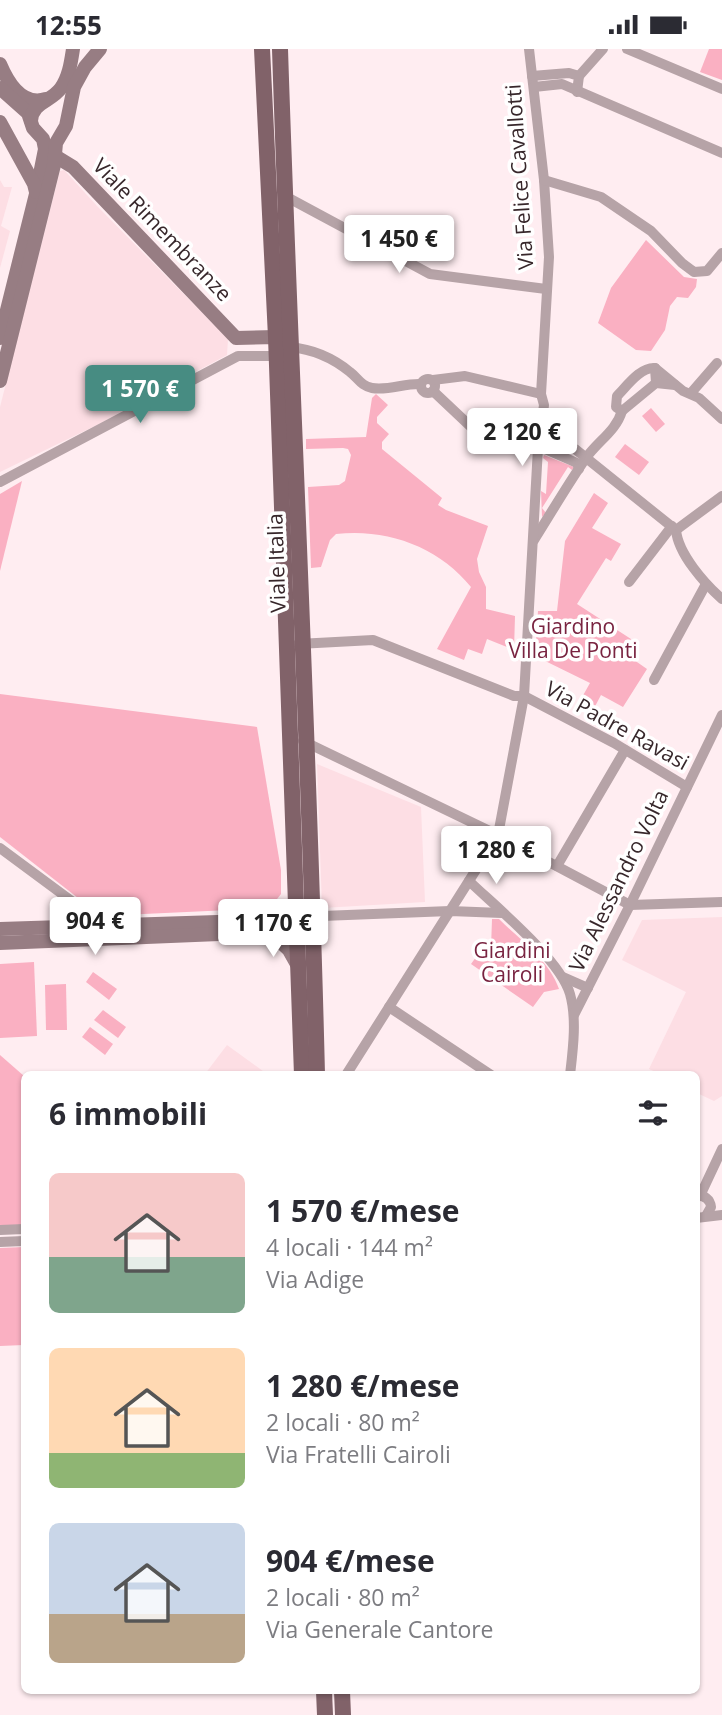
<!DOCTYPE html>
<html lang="it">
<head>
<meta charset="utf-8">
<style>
  body { margin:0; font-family:"Open Sans",sans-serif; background:#f2f2f3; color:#2b2b33; height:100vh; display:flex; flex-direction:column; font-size:26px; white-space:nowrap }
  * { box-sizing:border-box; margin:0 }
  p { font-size:23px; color:#7c7c81 }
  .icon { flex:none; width:38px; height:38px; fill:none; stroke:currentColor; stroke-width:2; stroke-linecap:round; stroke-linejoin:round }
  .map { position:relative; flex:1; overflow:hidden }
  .side { position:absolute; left:21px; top:1022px; width:679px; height:623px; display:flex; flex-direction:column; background:#fff; border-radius:10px; box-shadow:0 2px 5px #0004 }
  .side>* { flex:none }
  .price { position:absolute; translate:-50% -60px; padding:0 16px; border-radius:7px; background:#fff; color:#222; font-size:23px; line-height:46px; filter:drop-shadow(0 2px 4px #0008) }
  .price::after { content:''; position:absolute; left:50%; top:42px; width:21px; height:16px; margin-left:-10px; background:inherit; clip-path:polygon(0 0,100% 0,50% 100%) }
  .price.active { background:#478c82; color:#fff }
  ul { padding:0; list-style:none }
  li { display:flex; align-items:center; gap:21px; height:175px; padding:0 28px }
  li span { display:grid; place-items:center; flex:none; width:196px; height:140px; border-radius:10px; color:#555 }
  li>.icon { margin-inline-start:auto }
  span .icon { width:84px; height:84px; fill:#fffc; stroke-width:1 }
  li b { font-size:30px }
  h2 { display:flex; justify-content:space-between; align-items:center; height:84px; padding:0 28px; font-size:30px }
  .status { display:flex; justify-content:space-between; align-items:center; height:49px; padding:0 35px; background:#fff; direction:ltr }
  .status svg { height:19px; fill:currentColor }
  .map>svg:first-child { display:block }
  .built { fill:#fddee4 }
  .green { fill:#fab0c2 }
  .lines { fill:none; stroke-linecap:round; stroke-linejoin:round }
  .street { stroke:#b6a3a7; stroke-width:10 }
  .secondary { stroke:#977d83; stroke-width:14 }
  .primary { stroke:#816269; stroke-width:16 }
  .labels { text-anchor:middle; stroke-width:7; stroke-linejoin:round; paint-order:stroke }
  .street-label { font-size:21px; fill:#37272b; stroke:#fff }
  .park-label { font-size:21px; fill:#792441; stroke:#fff }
</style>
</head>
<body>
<div class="status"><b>12:55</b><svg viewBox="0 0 49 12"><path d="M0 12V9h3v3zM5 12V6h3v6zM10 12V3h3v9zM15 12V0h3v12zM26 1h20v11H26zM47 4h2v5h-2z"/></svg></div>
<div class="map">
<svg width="722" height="1666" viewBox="0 0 722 1666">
  <rect width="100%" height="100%" fill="#ffedf1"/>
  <g class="built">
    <path d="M64,121l33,36 131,133 -1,16 -128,69 -99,48v-65l60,-236z"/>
    <path d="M0,131l4,7h8l-11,39 9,5 -10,37z"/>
    <path d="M317,715l104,43 4,95 -103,6z"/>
    <path d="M722,868v179l-8,5 -17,-8 -1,-18 -36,-1 -11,-5 37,-77 -64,-32 20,-40z"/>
    <path d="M227,996l40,29h-62z"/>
  </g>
  <g class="green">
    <path d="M709,0h13v31l-22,-8z"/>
    <path d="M646,191l38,37 13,2 -1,8 -8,11 -11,-1 -7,9 -5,24 -14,21 -15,-1 -38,-27 13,-35z"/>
    <path d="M376,345l12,11 -11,12v6l12,11 -7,8v7l60,49 -4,7 8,5 42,16 -11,33 2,13 7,15v22l29,7 -1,34 -27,-11 -5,15 -14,-5 -4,11 -27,-11 34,-62c-32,-40 -84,-59 -135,-53l-6,6 -9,27 -10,1 -3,-81 31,-2 6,-4 6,-26 -3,-6 -5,-1 -37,1v-10l60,-2 6,-39z"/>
    <path d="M651,359l14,16 -9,8 -14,-16z"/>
    <path d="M625,395l24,18 -10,13 -24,-18z"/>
    <path d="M544,406l30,12 -2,3 -4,-3 -26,41 4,5 -4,4 -1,-26 5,3 2,-32 -5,-4z"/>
    <path d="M22,432l-22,90v-77z"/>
    <path d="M594,444l14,10 -16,25 29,16 -10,17 -5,-3 -29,46 54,35 -7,14 23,16 -24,38 -22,-12 -10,19 -15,-6 14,-25 -55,-27 3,-45h19l8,-70z"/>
    <path d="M0,645l257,33 24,143v24l-11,14 -169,8 -101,-79z"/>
    <path d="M492,870h7c21,21 50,41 60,70l-15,3 -11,15 -62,-43 13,-18 7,2z"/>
    <path d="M34,913l3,74 -37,2v-74z"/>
    <path d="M93,923l24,17 -8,11 -23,-18z"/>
    <path d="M66,935l1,46h-21l-1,-45z"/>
    <path d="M103,961l23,17 -8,11 -24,-18z"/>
    <path d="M90,978l23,17 -8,11 -23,-18z"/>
    <path d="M0,1006l24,21v150l-24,2z"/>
    <path d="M24,1198v98l-24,1v-98z"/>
  </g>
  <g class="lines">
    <g class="street">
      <path d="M529,0l15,131 5,77 -8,137 3,11 -3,23 34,21 101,81"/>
      <path d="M627,0l95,40"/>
      <path d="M532,27l37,-3 10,3 -2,16"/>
      <path d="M579,27l24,-27"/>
      <path d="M534,38l28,-3 160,69"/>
      <path d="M544,131l57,17 50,34 31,32 12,9 13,-1 15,-18"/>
      <path d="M283,146l147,79 116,15"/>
      <path d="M655,319l28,23 16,7 23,21"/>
      <circle cx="428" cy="337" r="7"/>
      <path d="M433,331l32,-4 76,18"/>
      <path d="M656,334l-1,-15c-15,-1 -28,18 -38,28l-1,11 6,4 34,-28 19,2"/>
      <path d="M433,342l53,50"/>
      <path d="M691,344l26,-30"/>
      <path d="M545,400l32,14 2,6"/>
      <path d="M0,433l238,-126h38l14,-9c21,2 43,11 60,25 8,6 11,14 22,16 16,3 33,-5 49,-4"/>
      <path d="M676,481c2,24 29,54 46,69"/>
      <path d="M676,481l46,-34"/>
      <path d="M534,491c17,-27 34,-56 52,-82 12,-17 30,-27 36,-47"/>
      <path d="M629,533l43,-56"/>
      <path d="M298,595l75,-4 141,56h10l90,47 73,44"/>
      <path d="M654,631l52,-96"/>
      <path d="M303,692l195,94 132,70 92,-3"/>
      <path d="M0,799l104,77"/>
      <path d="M557,817l68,-116"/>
      <path d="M469,832c27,26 91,78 101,113 7,25 3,55 0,81"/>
      <path d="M313,870l9,-3 128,-5 52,2"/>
      <path d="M563,928l25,11"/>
      <path d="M389,958l102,68"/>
      <path d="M574,966l56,-110 92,-190"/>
      <path d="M346,1026l152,-240 26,-139 14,-248 30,-3"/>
      <path d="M696,1147c9,-1 14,3 15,11l-5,9"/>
      <path d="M700,1147l22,-47"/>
      <path d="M696,1169l26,-3"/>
      <path d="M0,1181l24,-1"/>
      <path d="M0,1193l24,-1"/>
    </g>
    <g class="secondary">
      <path d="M0,15c8,19 22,43 46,35"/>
      <path d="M0,39l28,25 5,15 10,11 2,10 -9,45 -36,144"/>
      <path d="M31,72c1,-19 20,-19 30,-33 8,-11 10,-26 12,-39"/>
      <path d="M0,73l34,62 2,8"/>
      <path d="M55,107l18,11 163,171 40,-1 8,6"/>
      <path d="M0,332l54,-216 2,-22 10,-17 8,-39 11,-20 15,-18"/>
      <path d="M0,880l308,-10"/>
      <path d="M270,883l19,18 9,16"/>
      <path d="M0,894l270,-11 27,-4 9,-5"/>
    </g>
    <g class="primary">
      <path d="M262,0l14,288 26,738"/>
      <path d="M280,0c11,342 29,684 37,1026"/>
      <path d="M324,1642l1,24"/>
      <path d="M342,1642l1,24"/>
    </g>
  </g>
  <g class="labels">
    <g class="street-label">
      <text transform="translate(520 128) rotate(-94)" y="7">Via Felice Cavallotti</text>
      <text transform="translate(162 181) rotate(46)" y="7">Viale Rimembranze</text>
      <text transform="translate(277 514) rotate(-92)" y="7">Viale Italia</text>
      <text transform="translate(617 677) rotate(29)" y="7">Via Padre Ravasi</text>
      <text transform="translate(619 832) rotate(-64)" y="7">Via Alessandro Volta</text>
    </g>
    <g class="park-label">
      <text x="573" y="585">Giardino<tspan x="573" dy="24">Villa De Ponti</tspan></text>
      <text x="512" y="909">Giardini<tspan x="512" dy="24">Cairoli</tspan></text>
    </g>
  </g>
</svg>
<b class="price" style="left:399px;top:226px">1 450 €</b>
<b class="price active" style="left:140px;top:376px">1 570 €</b>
<b class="price" style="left:522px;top:419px">2 120 €</b>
<b class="price" style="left:496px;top:837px">1 280 €</b>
<b class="price" style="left:95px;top:908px">904 €</b>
<b class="price" style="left:273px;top:910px">1 170 €</b>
<section class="side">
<h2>6 immobili<svg class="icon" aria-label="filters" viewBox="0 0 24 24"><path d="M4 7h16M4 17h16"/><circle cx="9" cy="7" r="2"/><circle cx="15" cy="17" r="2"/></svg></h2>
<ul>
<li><span style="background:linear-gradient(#f6c9c9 60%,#7fa58c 0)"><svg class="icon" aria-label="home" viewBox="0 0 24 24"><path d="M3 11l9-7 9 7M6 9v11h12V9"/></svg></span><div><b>1 570 €/mese</b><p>4 locali · 144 m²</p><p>Via Adige</p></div></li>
<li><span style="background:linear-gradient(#ffd9b3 75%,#8fb573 0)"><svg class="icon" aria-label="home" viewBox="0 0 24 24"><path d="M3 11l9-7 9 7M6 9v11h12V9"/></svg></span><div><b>1 280 €/mese</b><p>2 locali · 80 m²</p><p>Via Fratelli Cairoli</p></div></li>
<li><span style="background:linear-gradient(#c9d6e8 65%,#b9a48a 0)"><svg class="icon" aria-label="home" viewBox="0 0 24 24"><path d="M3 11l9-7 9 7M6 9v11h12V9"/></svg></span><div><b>904 €/mese</b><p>2 locali · 80 m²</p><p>Via Generale Cantore</p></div></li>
</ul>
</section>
</div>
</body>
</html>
